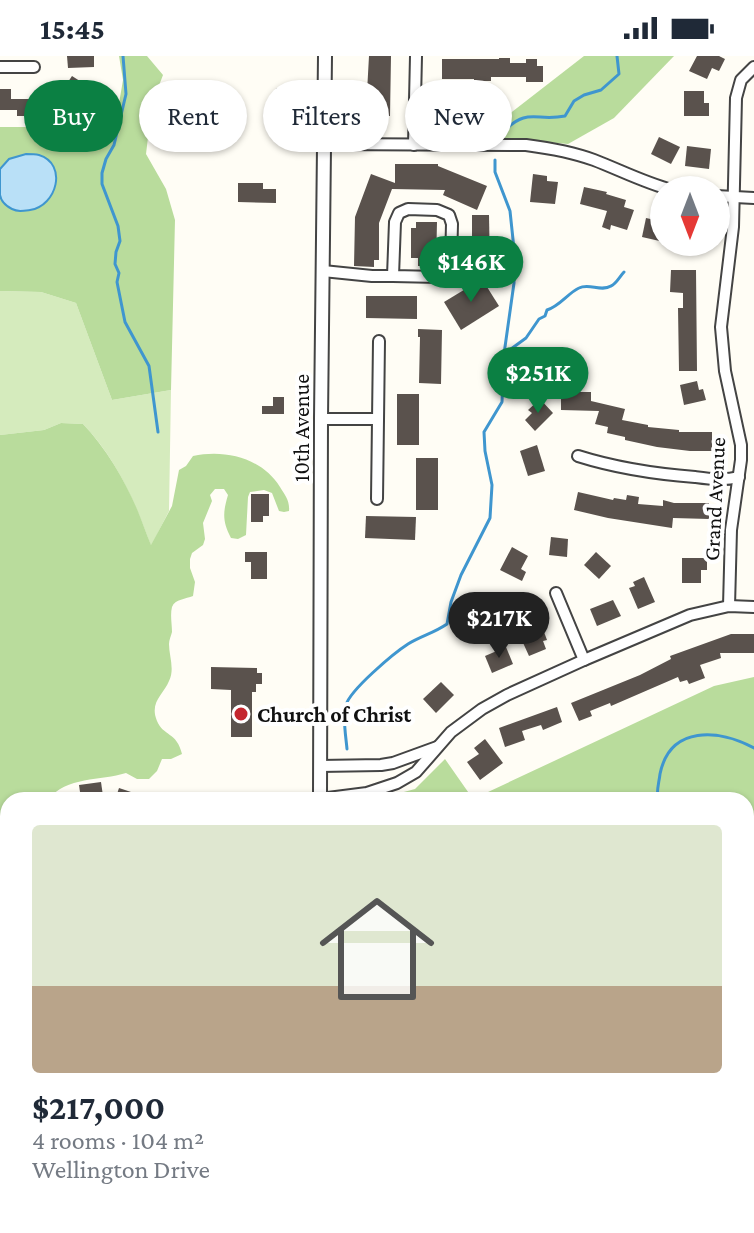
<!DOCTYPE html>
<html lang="en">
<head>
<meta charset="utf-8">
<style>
  body { margin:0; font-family:"Crimson Pro",serif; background:#f6f6f7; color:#1f2937; height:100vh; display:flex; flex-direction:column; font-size:30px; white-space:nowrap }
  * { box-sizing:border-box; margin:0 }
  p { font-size:26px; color:#747a83 }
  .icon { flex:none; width:44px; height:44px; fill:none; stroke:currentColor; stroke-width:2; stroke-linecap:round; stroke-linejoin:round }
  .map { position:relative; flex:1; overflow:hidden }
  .sheet { position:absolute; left:0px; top:736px; width:754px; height:442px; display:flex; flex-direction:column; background:#fff; border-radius:24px 24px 0 0; box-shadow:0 2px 6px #0004 }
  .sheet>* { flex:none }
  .top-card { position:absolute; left:24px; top:24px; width:706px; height:72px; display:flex; gap:16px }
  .needle { width:52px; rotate:180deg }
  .fabs { position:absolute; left:650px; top:120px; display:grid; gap:16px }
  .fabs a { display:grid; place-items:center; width:80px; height:80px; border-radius:50%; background:#fff; box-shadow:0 2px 6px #0004; font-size:40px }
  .price { position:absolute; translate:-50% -68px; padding:0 18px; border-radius:28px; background:#0b8043; color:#fff; font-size:26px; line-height:52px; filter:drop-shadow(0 2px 4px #0008) }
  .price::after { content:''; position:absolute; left:50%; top:48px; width:24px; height:18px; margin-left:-12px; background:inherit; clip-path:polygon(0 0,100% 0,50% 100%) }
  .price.current { background:#222; color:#fff }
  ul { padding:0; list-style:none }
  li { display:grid; align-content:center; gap:16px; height:424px; padding:0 32px }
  li span { display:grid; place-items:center; height:248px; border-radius:8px; color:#555 }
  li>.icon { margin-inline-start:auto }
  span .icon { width:144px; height:144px; fill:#fffc; stroke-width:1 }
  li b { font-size:34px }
  .chip { padding:0 28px; border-radius:36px; background:#fff; box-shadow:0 2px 6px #0004; font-size:28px; line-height:72px }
  .chip.current { background:#0b8043; color:#fff }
  .status { display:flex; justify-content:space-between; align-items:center; height:56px; padding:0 40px; background:#fff; direction:ltr }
  .status svg { height:22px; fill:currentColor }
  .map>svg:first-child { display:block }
  .green { fill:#d5ebbd }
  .forest { fill:#b9dc9c }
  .pitch { fill:#e6f2cf }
  .water { fill:#b9e0f7; stroke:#3f96cf; stroke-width:2 }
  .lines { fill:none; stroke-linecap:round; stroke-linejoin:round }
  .stream { stroke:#3f96cf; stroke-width:3 }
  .building { fill:#5a524d }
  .minor-casing { stroke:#444; stroke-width:14 }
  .tertiary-casing { stroke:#444; stroke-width:16 }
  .minor { stroke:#fff; stroke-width:10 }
  .tertiary { stroke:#fff; stroke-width:12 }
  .poi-dot { fill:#c4262e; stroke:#fff; stroke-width:3 }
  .labels { text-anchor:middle; stroke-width:8; stroke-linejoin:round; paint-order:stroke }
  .street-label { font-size:22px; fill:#111; stroke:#fff }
  .poi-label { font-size:22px; font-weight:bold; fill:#111; stroke:#fff; text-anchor:start }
</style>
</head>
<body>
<div class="status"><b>15:45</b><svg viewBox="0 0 49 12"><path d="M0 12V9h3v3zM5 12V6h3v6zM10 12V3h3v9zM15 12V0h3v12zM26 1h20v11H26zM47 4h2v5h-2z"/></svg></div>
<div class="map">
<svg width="754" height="1177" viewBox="0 0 754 1177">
  <rect width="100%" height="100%" fill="#fffdf5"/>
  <g class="green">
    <path d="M0,235l41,1 35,11 36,97 59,-10 -2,121 -18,35c-16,-44 -35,-88 -68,-122l-22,-1 -17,7 -44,5z"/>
    <path d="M754,768v409h-436v-7h428v-399z"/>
  </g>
  <g class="forest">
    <path d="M119,0h28l16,19 -11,29 -6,50 20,35 9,31 -4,170 -59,10 -36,-97 -35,-11 -41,-1v-164h115l8,-47z"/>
    <path d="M584,0h90l-60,62 -46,26 -87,-8z"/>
    <path d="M61,367l22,1c23,24 41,55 54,85 5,12 9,24 14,36l21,-39 7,-36 7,-4 7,-10c32,-7 69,2 87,31 5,8 10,14 9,24l-5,1 -5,-1 -7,-18 -8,-3 -14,2 -2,5 -2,38 -8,4 -7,-1c-9,-17 -8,-26 -3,-43l-4,-6h-9l-5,6 2,6 -9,22 2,16 -2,6 -11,8 -2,6v9l5,14 -2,14c-7,3 -18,3 -21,11 -2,8 0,17 0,25 -1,4 -3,8 -3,12 0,12 6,25 0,37 -5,13 -20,21 -12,40 6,15 20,11 25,33l-11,5h-9l-5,12 -8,8h-12l-11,-6c-25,8 -60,3 -78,27h-40v98l-8,13v-476l44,-5z"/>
    <path d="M754,621v147l-8,3v-27h-372l41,-11 30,-30 28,40 241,-113z"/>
    <path d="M0,882l8,3v147l-8,-3z"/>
    <path d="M515,1170h161l7,7h-167z"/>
  </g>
  <rect class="pitch" x="367" y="1170" width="59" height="7"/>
  <path class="water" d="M26,98c5,0 9,0 13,1 29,9 18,51 -9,55 -7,1 -12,2 -18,-1 -6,-3 -11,-8 -12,-14 0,-8 0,-18 0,-26l9,-10z"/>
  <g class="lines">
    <g class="stream">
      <path d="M123,0l3,38 -12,51 -8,14 -4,14v11l16,42 2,15 -4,11 -1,12 4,9 -2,9 8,40 24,44 9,66"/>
      <path d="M504,75c24,-24 32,-9 61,-15l9,-15 10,-6 17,-5 18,-16 -2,-18"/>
      <path d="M504,298l22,-16 13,-19 6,-3 2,-6c13,-4 21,-17 32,-22 10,-5 22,4 32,-2 5,-2 9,-10 13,-14"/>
      <path d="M347,693c-1,-12 -5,-34 -1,-44 4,-15 48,-52 62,-61 13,-8 26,-11 39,-20l4,-22 10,-27 29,-57 2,-33 -7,-34 -1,-19 18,-30 2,-48 10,-71v-34l-4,-38 -15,-39v-12"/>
      <path d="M658,744c-2,-9 1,-17 2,-26 10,-49 59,-45 94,-26"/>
      <path d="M0,872l8,1"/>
      <path d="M556,1170l8,7"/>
      <path d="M602,1170l7,3 19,4"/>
      <path d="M566,1177l6,-2 5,-5"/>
    </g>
  </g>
  <g class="building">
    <path d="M67,0h27v11l-26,1z"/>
    <path d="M369,0h22l-1,60h-20v-24h-3z"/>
    <path d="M697,0h22l6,3 -6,12 -7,-3 -5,11 -18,-8z"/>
    <path d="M499,2h11v5h16v-4h11v7h6v16h-17v-5h-35v4h-17v-2h-32v-20h57z"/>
    <path d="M72,20l14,9 -16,24 -14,-9z"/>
    <path d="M276,32l19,1 -1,21h-19z"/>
    <path d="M0,33h11v10h33v17h-27v-6h-17z"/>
    <path d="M684,35h20v12h5v13h-25z"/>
    <path d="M441,44h25v16h-15v-5h-10z"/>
    <path d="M659,81l21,10 -9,17 -20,-10z"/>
    <path d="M687,90l24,3 -2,20 -24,-3z"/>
    <path d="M395,108h43v2l49,20 -10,24 -34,-15 2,-5 -53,-1 -13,34v37h-5v7l-20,-1 1,-49 16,-43 24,9z"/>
    <path d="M533,118l14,2v5l11,1 -3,22 -25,-2z"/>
    <path d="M238,127h25v6h13v14l-38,-1z"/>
    <path d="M584,131l23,5 -1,2 20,6 -2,7 10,3 -7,20 -16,-5 -1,5 -8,-3 5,-16 -27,-7z"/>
    <path d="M472,159h17l1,54h-18z"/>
    <path d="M646,162l18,4v20l-22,-5z"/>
    <path d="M416,166h21l-1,44h-18v-8h-7v-30h5z"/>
    <path d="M671,214h25l1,101h-18l-1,-63h5v-15l-13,-1z"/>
    <path d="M482,223l17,27 -38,24 -17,-28z"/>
    <path d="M366,240h51v23l-51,-1z"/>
    <path d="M418,273l24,1 -1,54 -22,-1 1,-46h-2z"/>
    <path d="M697,325l2,9 4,-1 3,11 -22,5 -4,-20z"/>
    <path d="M561,336h30v9l34,8 -3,11 26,5v2l31,3v2h33v19h-22l-33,-4 -32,-7v-3l-18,-4 1,-6 -13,-3 4,-13 -38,-1z"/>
    <rect x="397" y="338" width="22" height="51"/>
    <path d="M273,341h11v17h-22v-8h11z"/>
    <path d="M540,343l13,14 -18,18 -10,-11 7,-7 -4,-3z"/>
    <path d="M537,389l8,26 -17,5 -8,-25z"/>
    <rect x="416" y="402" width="22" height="52"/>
    <path d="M578,436l35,8 1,-2 12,2 1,-5 12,2 -1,7 25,2v-6l11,3h35v16l-36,-1 -1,10 -64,-10 -34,-8z"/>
    <path d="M251,438h18v22h-6v6h-12z"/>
    <path d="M366,460l50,1 -1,23 -50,-2z"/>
    <path d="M551,481l17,2 -1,18 -18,-2z"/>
    <path d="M512,491l16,9 -7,13 5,3 -4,9 -22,-11z"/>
    <path d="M245,496h22v27h-16v-17h-6z"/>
    <path d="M596,496l15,14 -12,13 -15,-14z"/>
    <path d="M682,502h25v12h-6v13h-19z"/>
    <path d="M644,521l11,25 -17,7 -9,-21 6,-2 -2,-4z"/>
    <path d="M518,538l15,33 8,-3 6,16 -4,1 3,8 -17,7 -14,-31 -3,1 -11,-24z"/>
    <path d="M613,544l8,16 -24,10 -7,-17z"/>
    <path d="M731,578h23v19h-34l1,5 -21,7 5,13 -16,6 -2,-4 -7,2 -2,-5 -67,29 -1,-3 -20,8 2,5 -13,5 -8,-18 69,-28 31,-16 -1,-3z"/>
    <path d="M506,591l7,17 -21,9 -7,-17z"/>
    <path d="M211,611l46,1v5h5v11h-6v8h-4v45h-21v-47l-20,-1z"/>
    <path d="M441,626l13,13 -18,18 -13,-14z"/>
    <path d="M557,651l5,15 -19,8 -2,-5 -19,6 3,9 -20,7 -6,-19z"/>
    <path d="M485,683l18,24 -23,17 -13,-18 12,-8 -5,-6z"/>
    <path d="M101,726l2,14 -22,3 -2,-14z"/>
    <path d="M119,732l30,10v2h-34z"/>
    <rect x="256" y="736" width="22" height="8"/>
  </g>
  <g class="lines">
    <g class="minor-casing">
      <g id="minor">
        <path d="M0,11h34"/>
        <path d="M324,88l202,1c23,3 46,7 68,15 26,10 51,23 78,30"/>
        <path d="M414,89l2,-89"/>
        <path d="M716,140l38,2"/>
        <path d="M408,153l29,1 12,5 3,9 -1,39 -4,9 -8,5 -46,-1 2,-54 4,-9z"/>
        <path d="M323,215l49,5h21"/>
        <path d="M321,363h57"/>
        <path d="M578,400c38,12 78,18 117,21 15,2 29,4 44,0"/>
        <path d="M377,443l2,-158"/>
        <path d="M556,537l28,67"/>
        <path d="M729,550l2,-76 10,-70v-15l-16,-74 -4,-44 12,-100 3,-129 5,-18 13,-13"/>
        <path d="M320,710l61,-1 12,-2 44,-16"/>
        <path d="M320,743l47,-6 30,-10 19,-11 35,-40 31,-23 25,-14 77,-35 106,-45 39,-9 25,1"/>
      </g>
    </g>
    <g class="tertiary-casing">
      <g id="tertiary">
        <path d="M320,744l1,-381 4,-363"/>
        <path d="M318,1177v-7"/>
      </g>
    </g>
    <use href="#minor" class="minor"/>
    <use href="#tertiary" class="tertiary"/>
  </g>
  <circle class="poi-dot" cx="241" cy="658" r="8"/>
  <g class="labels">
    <g class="street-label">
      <text transform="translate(301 372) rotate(-90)" y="8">10th Avenue</text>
      <text transform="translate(714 443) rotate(-87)" y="8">Grand Avenue</text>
    </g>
    <g class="poi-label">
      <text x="257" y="666">Church of Christ</text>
    </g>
  </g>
</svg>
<div class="fabs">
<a><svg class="needle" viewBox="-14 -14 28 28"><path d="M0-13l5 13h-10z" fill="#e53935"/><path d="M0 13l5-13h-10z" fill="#747a83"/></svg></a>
</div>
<b class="price" style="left:471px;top:248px">$146K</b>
<b class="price" style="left:538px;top:359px">$251K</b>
<b class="price current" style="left:499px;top:604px">$217K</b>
<div class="top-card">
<a class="chip current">Buy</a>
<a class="chip">Rent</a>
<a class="chip">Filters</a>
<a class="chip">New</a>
</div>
<section class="sheet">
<ul>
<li><span style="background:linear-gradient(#dfe7d0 65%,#b9a48a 0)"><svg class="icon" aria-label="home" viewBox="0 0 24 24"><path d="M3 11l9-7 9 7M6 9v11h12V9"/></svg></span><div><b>$217,000</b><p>4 rooms · 104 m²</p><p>Wellington Drive</p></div></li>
</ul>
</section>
</div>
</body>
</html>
